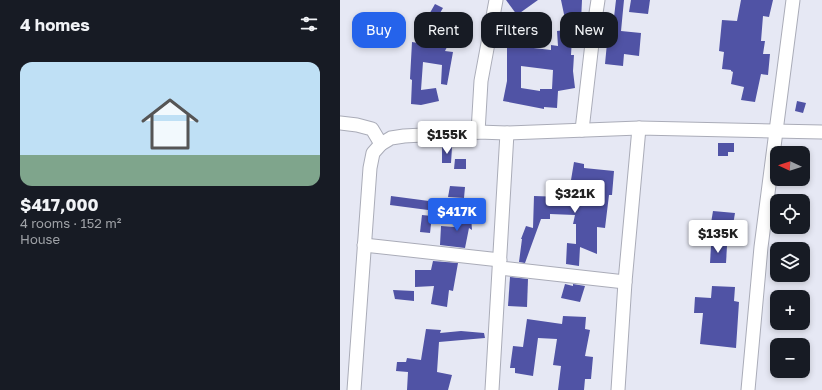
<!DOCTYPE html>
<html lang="en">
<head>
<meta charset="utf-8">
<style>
  body { margin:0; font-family:"Golos Text",sans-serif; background:#20242c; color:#f1f3f6; height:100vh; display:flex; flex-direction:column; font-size:15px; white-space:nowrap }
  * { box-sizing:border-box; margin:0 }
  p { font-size:13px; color:#9ea1a6 }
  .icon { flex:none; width:22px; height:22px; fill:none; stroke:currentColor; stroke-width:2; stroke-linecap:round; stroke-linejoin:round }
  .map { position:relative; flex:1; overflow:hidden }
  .drawer { display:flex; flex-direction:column; background:#171b24; width:340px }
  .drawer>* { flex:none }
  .guide { position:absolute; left:12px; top:12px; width:380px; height:36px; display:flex; gap:8px }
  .needle { width:26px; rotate:274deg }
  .tools { position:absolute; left:430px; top:146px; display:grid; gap:8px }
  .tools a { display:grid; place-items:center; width:40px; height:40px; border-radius:8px; background:#171b24; box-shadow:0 2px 6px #0003; font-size:20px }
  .price { position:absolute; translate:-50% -34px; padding:0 9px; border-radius:4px; background:#fff; color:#222; font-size:13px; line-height:26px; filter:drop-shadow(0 1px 2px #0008) }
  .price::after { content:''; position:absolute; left:50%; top:24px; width:12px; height:9px; margin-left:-6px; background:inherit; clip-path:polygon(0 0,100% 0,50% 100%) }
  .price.on { background:#2563eb; color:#fff }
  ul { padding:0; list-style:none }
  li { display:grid; align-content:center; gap:8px; height:212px; padding:0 20px }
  li span { display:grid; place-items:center; height:124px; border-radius:12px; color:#555 }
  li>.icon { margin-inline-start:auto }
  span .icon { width:72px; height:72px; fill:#fffc; stroke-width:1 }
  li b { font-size:17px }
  h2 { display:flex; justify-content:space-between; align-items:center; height:48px; padding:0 20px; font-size:17px }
  .chip { padding:0 14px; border-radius:12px; background:#171b24; box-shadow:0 2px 6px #0003; font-size:14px; line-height:36px }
  .chip.on { background:#2563eb; color:#fff }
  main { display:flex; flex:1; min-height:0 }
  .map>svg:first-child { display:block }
  .building { fill:#5053a5; fill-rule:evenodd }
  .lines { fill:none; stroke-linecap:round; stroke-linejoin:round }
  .minor-casing { stroke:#aaacb8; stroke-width:15 }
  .minor { stroke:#fff; stroke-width:13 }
</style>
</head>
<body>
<main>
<section class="drawer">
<h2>4 homes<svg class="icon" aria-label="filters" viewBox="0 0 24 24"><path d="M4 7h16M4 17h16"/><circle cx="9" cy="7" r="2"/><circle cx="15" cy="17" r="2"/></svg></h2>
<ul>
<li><span style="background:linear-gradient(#bfe0f5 75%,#7fa58c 0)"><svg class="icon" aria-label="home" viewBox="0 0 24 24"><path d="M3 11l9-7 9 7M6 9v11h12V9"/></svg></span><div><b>$417,000</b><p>4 rooms · 152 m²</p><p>House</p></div></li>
</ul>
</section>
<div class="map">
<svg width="482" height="390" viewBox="0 0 482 390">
  <rect width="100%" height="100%" fill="#e6e8f4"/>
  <g class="building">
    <path d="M166,0h32l-21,15z"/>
    <path d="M221,0h21l-1,21h-4l1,16 -6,1 -1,17h3l-1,16 2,17 -17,3 -1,17 -13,-1v2l-41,-8 4,-20v-33l-6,-1 2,-16 22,3v13l26,3v-5l7,1 -1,-15 8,-1v-11zM181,66l32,4 -1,19h-12v2l-19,-3z"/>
    <path d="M276,0h8l-3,31 20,2 -2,23 -15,-2 -1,12 -18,-2 2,-21h4z"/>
    <path d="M291,0h19l-2,14 -19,-2z"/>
    <path d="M401,0h32l-4,17 -6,-1 -2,25h4l-2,13h7l-2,21 -7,-1 -6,28 -14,-2 3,-13 -13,-3 2,-12 -2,-1v-1l-9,-1 2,-17 -5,-1 3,-31 15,1z"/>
    <path d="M95,4l8,4 -3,5 16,8 -3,6 3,2 -11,22 8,1 -6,33 -6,-1 1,-19 -19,-3 -2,28 15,-2 3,13 -18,4 -10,-1 1,-24 -2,-1 2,-37 12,2 10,-22 -7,-4z"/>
    <path d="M457,101l9,2 -3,10 -8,-2z"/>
    <path d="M378,143h16v9h-6v4h-10z"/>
    <path d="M102,147h10l-1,16h-9z"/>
    <path d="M115,159h11v10h-12z"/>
    <path d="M234,162l10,2v4l30,3 -2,24h-3l-4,33 -8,-1v27l-17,-7 -1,19 -13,-2 1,-21 9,1v-20h-3l2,-9 -25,-1v5h-9l-16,44 -6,-1 3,-23h-1l5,-13 7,2 1,-32 30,1v2l31,4 2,-20 -26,-3z"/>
    <path d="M110,186l15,1 -1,11 -16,-1z"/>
    <path d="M51,196l38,5 -1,9 -38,-5z"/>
    <path d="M373,211l22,2 -2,12 -22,-2z"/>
    <path d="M82,215l10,1 -2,17 -10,-1z"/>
    <path d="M131,215l1,15 -3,-2 -4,20 -25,-3 1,-19 14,1 -1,-11z"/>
    <path d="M371,246h16l-1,17h-16z"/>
    <path d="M93,261l25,2 -5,28 -4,-1 -2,17 -16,-3 3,-18 -19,1v-17h16z"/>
    <path d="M170,277l18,2 -1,28 -19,-1z"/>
    <path d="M225,284l8,2v-2l12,2 -5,16 -19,-4z"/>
    <path d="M372,286l23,1 -1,14 5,1 -3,46 -36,-4 3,-31h-9l1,-16 16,1z"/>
    <path d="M53,290l21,1v10l-19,-2z"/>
    <path d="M223,316l23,1 -1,12 5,1 -5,26 8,1 -2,22h-6l-1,11h-26l3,-24 -8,-1 4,-26 -19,-1 -5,38 -18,-3v-5h-5l3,-22 10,1 4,-28 35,5z"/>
    <path d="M86,329l15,1 -1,3 21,-2 23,2 1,5 -46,4 -2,30 15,3 -4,15h-41l1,-18 -12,-1 1,-9h9l1,-4 14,2z"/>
  </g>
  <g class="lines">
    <g class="minor-casing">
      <g id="minor">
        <path d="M0,123l17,2 15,4 9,15"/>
        <path d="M242,130l12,-104 4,-26"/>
        <path d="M138,132l3,-51 15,-81"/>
        <path d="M24,245l136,15"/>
        <path d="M160,268l125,14"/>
        <path d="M14,390l16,-222 3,-15 8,-9 10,-6 13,-2 74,-4 29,1 132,-5 183,4"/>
        <path d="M152,390l15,-257"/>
        <path d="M278,390l7,-108 14,-154"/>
        <path d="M408,390l13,-143 32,-247"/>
      </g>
    </g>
    <use href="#minor" class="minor"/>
  </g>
</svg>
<div class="tools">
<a><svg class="needle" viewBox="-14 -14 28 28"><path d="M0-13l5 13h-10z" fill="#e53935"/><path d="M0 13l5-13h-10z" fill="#9ea1a6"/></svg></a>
<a><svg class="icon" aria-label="locate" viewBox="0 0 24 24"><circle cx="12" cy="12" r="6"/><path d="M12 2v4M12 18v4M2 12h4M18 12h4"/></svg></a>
<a><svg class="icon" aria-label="layers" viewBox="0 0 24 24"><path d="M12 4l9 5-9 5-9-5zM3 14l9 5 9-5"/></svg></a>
<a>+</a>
<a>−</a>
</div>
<b class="price" style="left:107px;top:155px">$155K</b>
<b class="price" style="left:235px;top:214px">$321K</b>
<b class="price on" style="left:117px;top:232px">$417K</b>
<b class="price" style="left:378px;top:254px">$135K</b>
<div class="guide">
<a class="chip on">Buy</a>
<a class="chip">Rent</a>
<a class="chip">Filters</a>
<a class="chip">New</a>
</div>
</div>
</main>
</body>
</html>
